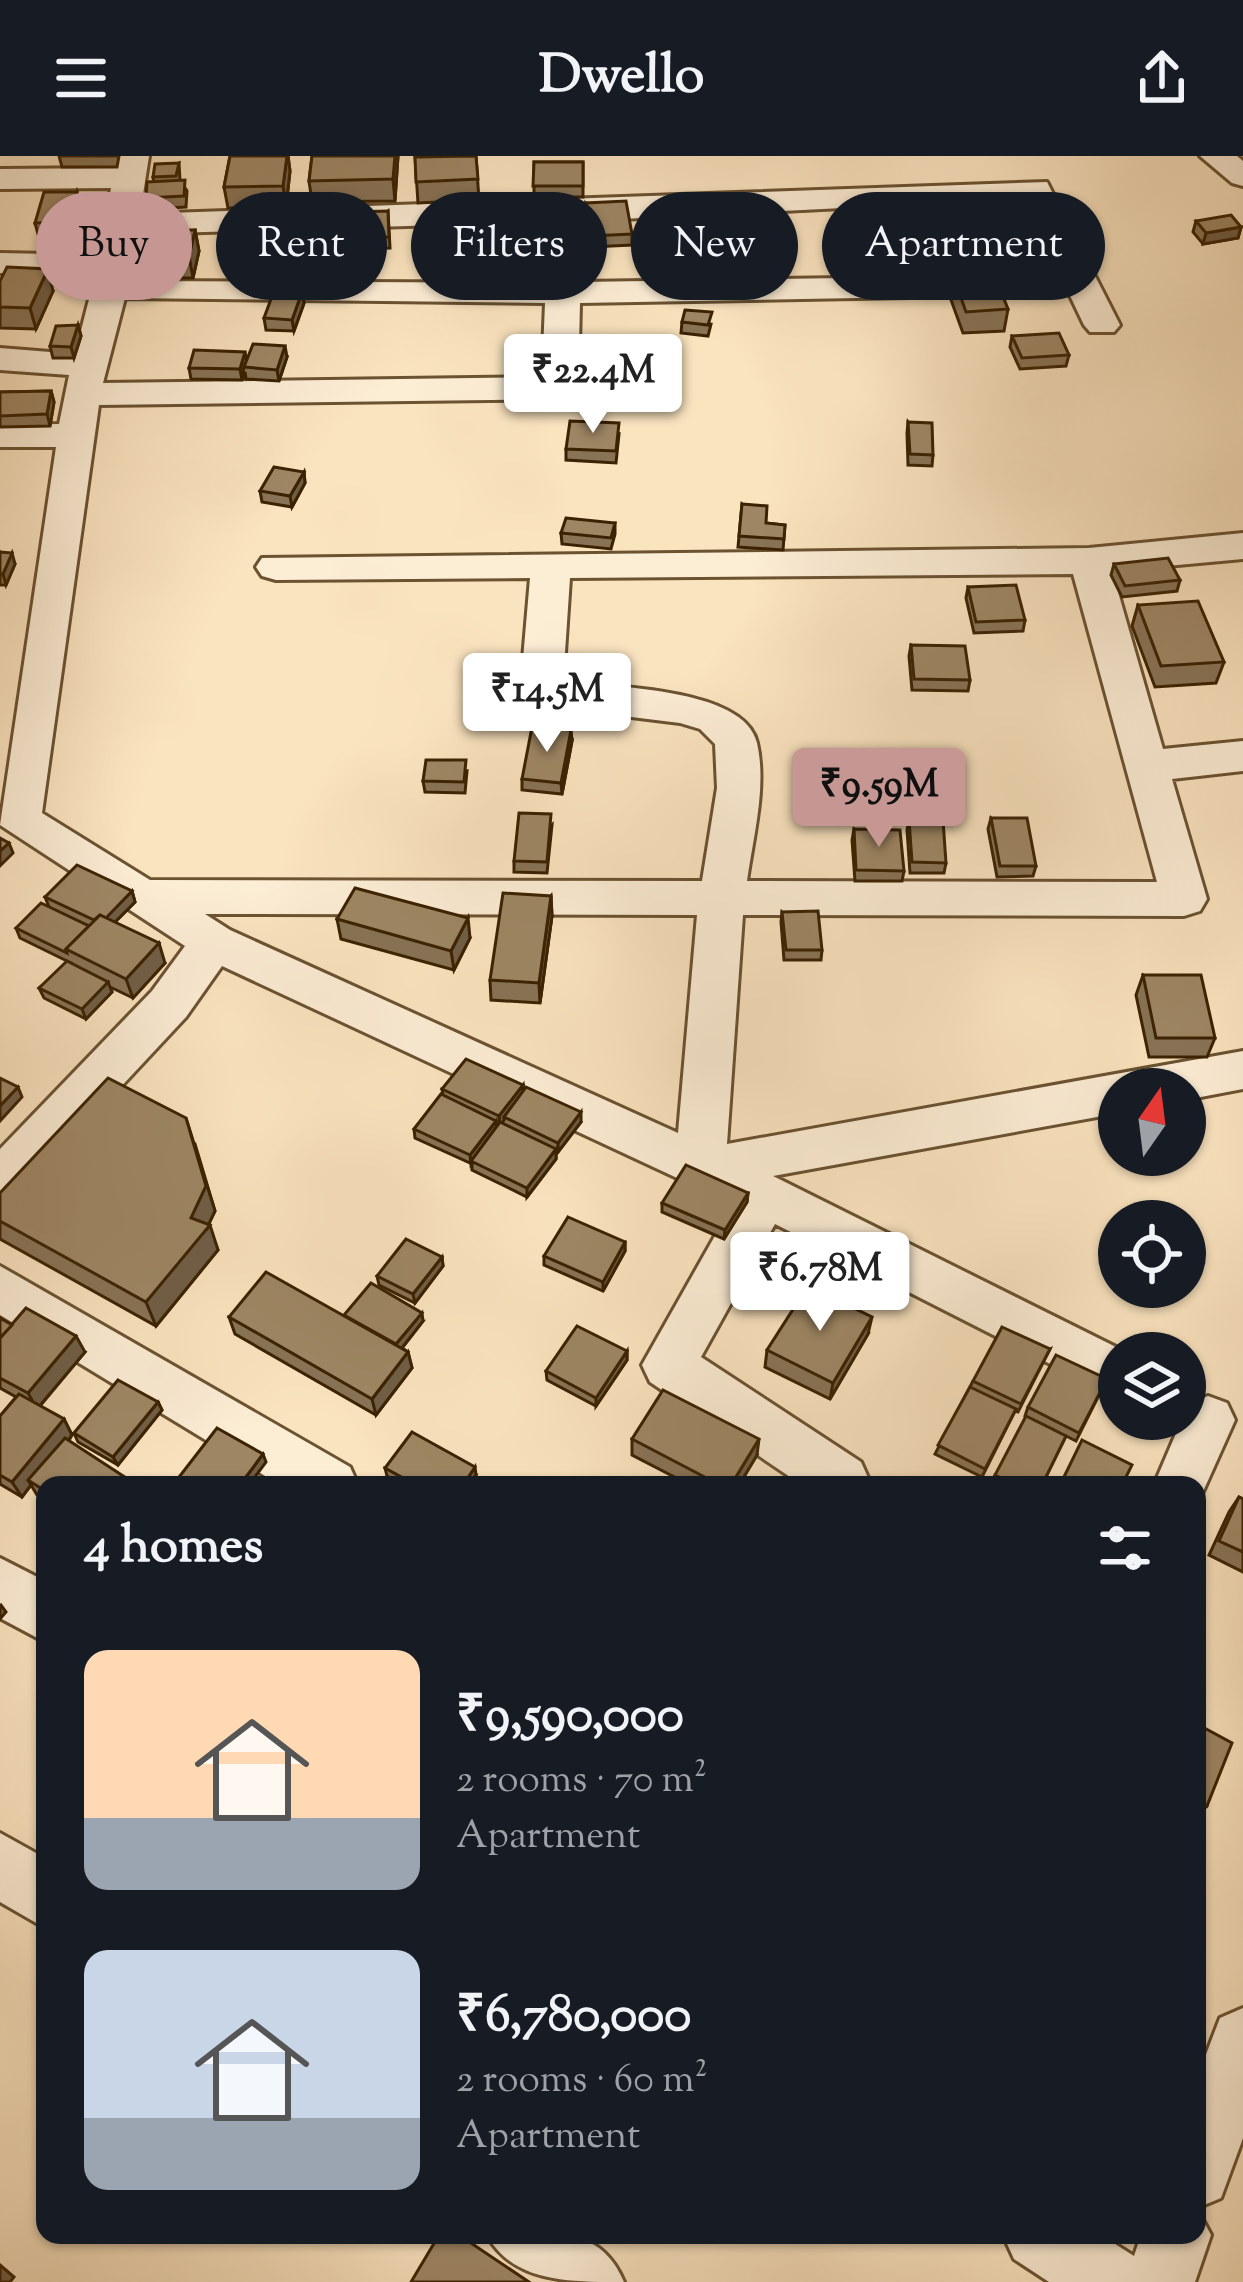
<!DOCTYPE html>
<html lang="en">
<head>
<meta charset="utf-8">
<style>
  body { margin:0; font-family:"Sorts Mill Goudy",serif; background:#20242c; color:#f1f3f6; height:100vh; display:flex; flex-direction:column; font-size:45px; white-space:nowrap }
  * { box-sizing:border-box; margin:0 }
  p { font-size:39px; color:#9ea1a6 }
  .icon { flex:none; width:66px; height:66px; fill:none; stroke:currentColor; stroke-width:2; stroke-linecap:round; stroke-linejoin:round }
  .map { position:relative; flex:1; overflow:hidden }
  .sheet { position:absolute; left:36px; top:1320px; width:1170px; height:768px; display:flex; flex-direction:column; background:#171b24; border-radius:24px; box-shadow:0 3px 9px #0004 }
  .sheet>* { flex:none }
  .guide { position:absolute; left:36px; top:36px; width:1173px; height:108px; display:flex; gap:24px }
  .needle { width:78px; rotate:14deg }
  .fabs { position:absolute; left:1098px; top:912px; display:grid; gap:24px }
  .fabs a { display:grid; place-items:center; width:108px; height:108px; border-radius:50%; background:#171b24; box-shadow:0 3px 9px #0004; font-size:60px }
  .price { position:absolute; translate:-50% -102px; padding:0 27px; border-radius:12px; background:#fff; color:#222; font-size:39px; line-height:78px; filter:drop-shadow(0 3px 6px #0008) }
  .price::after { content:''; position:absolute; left:50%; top:72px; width:36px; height:27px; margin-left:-18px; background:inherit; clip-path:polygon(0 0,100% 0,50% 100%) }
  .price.current { background:#c59692; color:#111 }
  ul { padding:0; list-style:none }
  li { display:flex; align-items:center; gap:36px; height:300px; padding:0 48px }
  li span { display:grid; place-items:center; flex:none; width:336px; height:240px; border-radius:24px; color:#555 }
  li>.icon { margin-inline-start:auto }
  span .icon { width:144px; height:144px; fill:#fffc; stroke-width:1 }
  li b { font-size:51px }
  h2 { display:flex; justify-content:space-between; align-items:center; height:144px; padding:0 48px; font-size:51px }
  .chip { padding:0 42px; border-radius:54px; background:#171b24; box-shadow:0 3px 9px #0004; font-size:42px; line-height:108px }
  .chip.current { background:#c59692; color:#111 }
  header { display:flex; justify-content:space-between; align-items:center; height:156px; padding:0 48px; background:#171b24; font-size:54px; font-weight:700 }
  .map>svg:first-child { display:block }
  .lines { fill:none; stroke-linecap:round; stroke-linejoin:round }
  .minor-casing { stroke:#6b5231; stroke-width:6 }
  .minor { fill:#fcedd5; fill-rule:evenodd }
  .wall { fill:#887356; stroke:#3b2202; stroke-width:3 }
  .shaded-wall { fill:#6f5e46; stroke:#3b2202; stroke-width:3 }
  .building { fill:#9e8664; stroke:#3b2202; stroke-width:3 }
</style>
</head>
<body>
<header><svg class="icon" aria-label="menu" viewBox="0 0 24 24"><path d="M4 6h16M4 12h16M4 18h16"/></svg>Dwello<svg class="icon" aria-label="share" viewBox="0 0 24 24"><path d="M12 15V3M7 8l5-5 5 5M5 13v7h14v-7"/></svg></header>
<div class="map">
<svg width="1243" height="2126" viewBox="0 0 1243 2126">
  <rect width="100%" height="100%" fill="#fae3bf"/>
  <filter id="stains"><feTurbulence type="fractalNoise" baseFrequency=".00167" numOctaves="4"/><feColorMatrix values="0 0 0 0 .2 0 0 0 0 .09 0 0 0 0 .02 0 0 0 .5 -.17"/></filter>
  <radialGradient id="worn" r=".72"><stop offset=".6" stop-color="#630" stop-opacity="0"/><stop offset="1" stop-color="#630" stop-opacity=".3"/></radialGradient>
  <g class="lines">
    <g class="minor-casing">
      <g id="minor">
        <path d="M117,0h32l-9,58 907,-32 73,143 -6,7h-24l-6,-7 -60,-126 -443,22 -1,61 330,-5 12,3 5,7 -5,7 -12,3 -330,6 -2,85 -5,8 -13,3 -461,6 -57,408 108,67 552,1 15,-93 -2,-44 -15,-15 -20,-6 -154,-19 -6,-10 10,-116 -254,2 -14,-4 -6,-9 6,-9 827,-10 154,-15v26l-131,12 51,178 80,-8v30l-71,8 35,120 -7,12 -16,5 -441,-1 -16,229 516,-93v38l-58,11v-11h-66v24l-346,63 355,177h-9v46l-344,-175 -74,133 160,105 8,18 -2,5h-65l-152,-103 -8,-17 91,-161 -511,-238 -36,51 -168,180 -18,6v-54l152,-158 33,-45 -185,-121 56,-378h-56v-22l59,-1 10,-49 -69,-5v-22l75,6 20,-78 -95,-3v-20l99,2 12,-67 -111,1v-20l115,-1zM548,66l-2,61 -417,-2 8,-47zM125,142l420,5 -3,74 -439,6zM1073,418l84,308 -410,-1c6,-44 20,-94 10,-138 -12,-56 -149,-56 -194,-61l7,-104zM205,758l492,1 -19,218 -448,-203z"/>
        <path d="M1200,0h37l6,5v25l-11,-3z"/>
        <path d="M0,1110l350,201 8,18h-78l-280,-170z"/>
        <path d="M1208,1240l19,7 8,17 -38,85v-20h-43l35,-82z"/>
        <path d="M0,1402l45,23v61l-45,-24z"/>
        <path d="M0,1677l45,25v70l-45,-26z"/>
        <path d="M1243,1852v130l-22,60 -24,10v-130l23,-60z"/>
        <path d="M1197,2053l14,26 -16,47h-146l-35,-23 -11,-24h98l33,21 7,-21h56z"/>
        <path d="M487,2079c57,0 111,-15 137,47 -57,0 -111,0 -137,-47z"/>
      </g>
    </g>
    <use href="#minor" class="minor"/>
  </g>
  <g class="wall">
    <path d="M59,0h60l-2,11h-55z"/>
    <path d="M230,0h58l2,15 -4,36 -58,1 -4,-21z"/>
    <path d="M312,0h86l-3,45 -83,1 -3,-21z"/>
    <path d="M476,0l3,44 -61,3 -3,-46z"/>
    <rect x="534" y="6" width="49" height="35"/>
    <path d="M179,7l1,17 7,11 -1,16 -38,2 -2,-11 8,-16 -1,-5z"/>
    <path d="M80,47l-9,31h-33l-3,-11z"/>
    <path d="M586,47l46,31v11l-41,2z"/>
    <path d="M388,55l2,37 -33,1 -2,-11z"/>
    <path d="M983,56l33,15 -2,11 -26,1 -6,-16z"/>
    <path d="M757,63l21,16 -1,11 -18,1 -3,-17z"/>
    <path d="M1196,65l45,6 -3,11 -35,6 -10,-12z"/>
    <path d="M681,66l33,14v11h-33z"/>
    <path d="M307,72l-6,23 -10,-1 -9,30 -22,-1 -2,-11 7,-18 -19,-1 -2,-11z"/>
    <path d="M195,74l4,21 -6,27h-62l-5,-21z"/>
    <path d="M940,83l68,70 -4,22 -41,2 -21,-58 -1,4 -42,2 -8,-27 2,-11 45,7z"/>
    <path d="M0,125l53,10 -17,38 -36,-1z"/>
    <path d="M302,136l2,11 -10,28 -28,-1 -2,-12z"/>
    <path d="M682,166l29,2 -3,12 -27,-3z"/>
    <path d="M78,169l3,11 -7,22h-21l-3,-12z"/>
    <path d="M1012,180l57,19 -3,11 -46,3 -10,-22z"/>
    <path d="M287,201l-8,24 -33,-2 -1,-7 -3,8 -51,-1 -2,-11z"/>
    <path d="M51,235l3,11 -4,24 -50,1v-35z"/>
    <path d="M908,266l25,33 -1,11 -24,-1 -1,-32z"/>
    <path d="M619,278l-3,29 -50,-3v-11z"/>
    <path d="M304,316l1,11 -13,24 -30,-5 -2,-11z"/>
    <path d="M742,348l24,19 19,2 -2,25 -45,-3z"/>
    <path d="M615,367v11l-4,15 -49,-5 -1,-11z"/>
    <path d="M0,396l15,12 -9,21h-6z"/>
    <path d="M1114,408l66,16 -3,11 -55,6 -11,-22z"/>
    <path d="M968,431l57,33 -2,11 -49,2 -8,-35z"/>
    <path d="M1138,449l86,57 -8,21 -61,4 -23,-61z"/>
    <path d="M911,489l59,35 -2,11 -56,-1 -3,-34z"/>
    <path d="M572,585l-10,53 -40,-4v-11z"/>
    <path d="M467,615l-2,22 -40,-1 -2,-11z"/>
    <path d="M991,662l45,48 -3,10 -36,1 -9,-48z"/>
    <path d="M909,663l37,44 -2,10h-34l-3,-43z"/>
    <path d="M552,669l-5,48 -33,-1v-11z"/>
    <path d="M854,673l50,42 -2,10h-47l-3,-41z"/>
    <path d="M132,735l3,11 -20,20 50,41 -32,35 -23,-11 2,5 -26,27 -42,-21 -5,-10 32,-25 -51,-25 -4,-10 33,-21 -4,-10z"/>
    <path d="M551,740l1,20 -12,87 -49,-3 -1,-20z"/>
    <path d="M782,756l40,38 -1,10h-37l-3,-38z"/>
    <path d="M337,763l133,19 -16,32 -113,-31z"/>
    <path d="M1143,819l72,63 -8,19h-58l-13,-62z"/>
    <path d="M523,929v6l58,31 -23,30 -2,-1v8l-29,38 -55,-27v-6l-57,-26 -1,-9 29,-34 -1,-6z"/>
    <path d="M195,988l20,67 -7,14 10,25 -62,76 -156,-87v-46z"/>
    <path d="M748,1037l-1,9 -23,37 -62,-27v-9z"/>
    <path d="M625,1086v9l-22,40 -59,-26v-9z"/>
    <path d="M442,1101l1,9 -28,37 -36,-18 -2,-9z"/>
    <path d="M345,1160l78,5 -21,27 6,4 4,16 -36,47 -141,-81 -6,-17z"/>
    <path d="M0,1162l12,7 73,27 -45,54 24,13 8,16 -27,50v15l-8,-5 -6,-10 -9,12 -22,-13v-68l16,-19 -16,-9z"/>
    <path d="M868,1178l-38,65 -65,-32 2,-17z"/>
    <path d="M1050,1193l-32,63 -3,-1 -33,66 -47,-23 38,-73z"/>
    <path d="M627,1195v9l-31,46 -49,-26 -1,-9z"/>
    <path d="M1107,1223l-31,62 -10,-5 -24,49h-46l-4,-2 3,-8 57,-46 -27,-13 3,-9z"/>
    <path d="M158,1246l4,8 -44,55 -40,-23 -4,-9z"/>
    <path d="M632,1283l125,16 -18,30h-49l-58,-30z"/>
    <path d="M385,1312l91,7 -6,10h-67l-16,-9z"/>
    <path d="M1239,1341l4,2v73l-34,-17 20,-43z"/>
    <path d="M1197,1568l10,82 -10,10z"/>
  </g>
  <g class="shaded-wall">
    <path d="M287,0h1l2,15 -4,36 -3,-21z"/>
    <path d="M395,0h3l-3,45 -2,-22z"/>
    <path d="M77,36l3,11 -9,31 -3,-12z"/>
    <path d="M306,61l1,11 -6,23 -1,-11z"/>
    <path d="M1241,71l-3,11 -35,6 3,-11z"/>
    <path d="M195,74l4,21 -6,27 -4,-22z"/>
    <path d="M290,87l1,11 -9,26 -2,-11z"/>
    <path d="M48,113l5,22 -17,38 -6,-21z"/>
    <path d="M302,136l2,11 -10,28 -2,-11z"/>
    <path d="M78,169l3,11 -7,22 -3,-11z"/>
    <path d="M285,190l2,11 -8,24 -2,-11z"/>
    <path d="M245,196l2,11 -3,4 -2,13 -2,-11z"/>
    <path d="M51,235l3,11 -4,24 -3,-12z"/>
    <path d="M304,316l1,11 -13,24 -2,-11z"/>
    <path d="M12,397l3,11 -9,21 -3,-11z"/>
    <path d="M571,574l1,11 -10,53 -1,-11z"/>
    <path d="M9,687l4,10 -13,13v-15z"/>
    <path d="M132,735l3,11 -31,31 -4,-10z"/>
    <path d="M551,740l1,20 -12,87 -1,-20z"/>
    <path d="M468,762l2,20 -16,32 -3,-19z"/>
    <path d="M159,787l6,20 -32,35 -7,-19z"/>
    <path d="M108,826l4,10 -26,27 -4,-10z"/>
    <path d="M523,929v10l-19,22v3l-4,6 -1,-10z"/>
    <path d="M18,931l4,10 -22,24v-15z"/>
    <path d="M581,956v10l-23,30v-9z"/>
    <path d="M186,962l29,93 -9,19 4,-5 8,25 -62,76 -10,-24 45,-84z"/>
    <path d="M496,965l1,9 -26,35 -1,-10z"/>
    <path d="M556,993v10l-29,38v-9z"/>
    <path d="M748,1037l-1,9 -23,37 1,-9z"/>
    <path d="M625,1086v9l-22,40v-9z"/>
    <path d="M442,1101l1,9 -28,37 -2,-9z"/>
    <path d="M422,1157l1,8 -25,32 -2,-9z"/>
    <path d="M872,1161l-4,17 -38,65 3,-16z"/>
    <path d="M76,1180l9,16 -48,57 -9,-16z"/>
    <path d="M627,1195v9l-31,46v-8z"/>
    <path d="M408,1196l4,16 -36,47 -4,-16z"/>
    <path d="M158,1246l4,8 -44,55 -5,-8z"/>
    <path d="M64,1263l8,16 -39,48 -5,-3 3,5 -9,12 -10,-15z"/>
    <path d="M759,1283l-2,16 -18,30h-8z"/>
    <path d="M263,1298l3,8 -17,23h-9z"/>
    <path d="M475,1311l1,8 -6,10h-7z"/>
    <path d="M1,1449l5,7 -6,7v-13z"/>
    <path d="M0,2109l14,12 -4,5h-10z"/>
  </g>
  <g class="building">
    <path d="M230,0h57l-4,30 -59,1z"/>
    <path d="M312,0h83l-2,23 -84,2z"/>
    <path d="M476,0l2,23 -62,3 -1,-25z"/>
    <path d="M534,6h49v24h-50z"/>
    <path d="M179,7l-3,13 -23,1 2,-13z"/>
    <path d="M185,24l-1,16 -38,2 1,-16z"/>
    <path d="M44,36h33l-9,30 -33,1z"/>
    <path d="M626,45l6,33 -41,2 -5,-33z"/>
    <path d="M388,55l1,26 -34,1v-26z"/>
    <path d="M1009,55l7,16 -26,1 -7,-16z"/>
    <path d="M251,59l55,2 -6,23 -56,-2z"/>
    <path d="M1231,59l10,12 -35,6 -10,-12z"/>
    <path d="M774,62l4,17 -19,1 -2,-17z"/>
    <path d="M681,66l32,1 1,13h-32z"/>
    <path d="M132,74h63l-6,26 -63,1z"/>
    <path d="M979,81l29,72 -42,3 -26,-73z"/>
    <path d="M268,85l22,2 -10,26 -22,-1z"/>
    <path d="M935,85l8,27 -43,2 -7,-27z"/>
    <path d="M7,111l41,2 -18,39 -30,-1v-26z"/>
    <path d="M274,135l28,1 -10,28 -28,-2z"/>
    <path d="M685,154l27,2 -4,13 -26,-3z"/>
    <path d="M78,169l-7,22 -21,-1 6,-20z"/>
    <path d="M1059,177l10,22 -47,3 -10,-22z"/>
    <path d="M253,188l32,2 -8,24 -33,-3z"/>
    <path d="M194,194l51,2 -5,17 -51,-1z"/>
    <path d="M51,235l-4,23 -47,2v-24z"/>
    <path d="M570,265l49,2 -3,28 -50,-2z"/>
    <path d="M908,266l24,1 1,32 -23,-1z"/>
    <path d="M274,311l30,5 -14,24 -30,-5z"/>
    <path d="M742,348l25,2 -1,17 19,2 -1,14 -45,-3z"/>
    <path d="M566,362l49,5 -4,15 -50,-5z"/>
    <path d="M0,396l12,1 -9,21h-3z"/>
    <path d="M1168,402l12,22 -55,6 -11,-22z"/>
    <path d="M1016,429l9,35 -49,2 -8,-35z"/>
    <path d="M1198,445l26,61 -63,4 -23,-61z"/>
    <path d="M911,489l54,1 5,34 -56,-1z"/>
    <path d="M532,571l39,3 -10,53 -39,-4z"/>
    <path d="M426,604h40l-2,22 -41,-1z"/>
    <path d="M519,657l32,1 -4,48 -33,-1z"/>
    <path d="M991,662h36l9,48h-36z"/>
    <path d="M909,663l34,1 3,43 -34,-1z"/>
    <path d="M854,673l46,1 4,41 -48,-1z"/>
    <path d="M0,682l9,5 -9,8z"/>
    <path d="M77,709l55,26 -26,27 -6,-3 -6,5 -49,-23z"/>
    <path d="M355,732l113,30 -17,33 -114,-32z"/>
    <path d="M503,737l48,3 -12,87 -49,-3z"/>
    <path d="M41,747l48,23 -23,23 1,4 -51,-25z"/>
    <path d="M818,755l4,39h-36l-4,-38z"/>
    <path d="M100,759l59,28 -33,36 -60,-30z"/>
    <path d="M67,805l41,21 -26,27 -43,-21z"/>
    <path d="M1143,819h58l14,63h-59z"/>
    <path d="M466,903l57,26 -24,31 -57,-27z"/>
    <path d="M0,922l18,9 -18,19z"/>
    <path d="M108,922l78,40 20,68 -15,32 19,7 -64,77 -146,-81v-28z"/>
    <path d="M526,931l55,25 -23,31 -54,-26z"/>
    <path d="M441,938l55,27 -26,34 -56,-26z"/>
    <path d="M500,966l56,27 -29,39 -56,-27z"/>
    <path d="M686,1009l62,28 -23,37 -63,-27z"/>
    <path d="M568,1061l57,25 -22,40 -59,-26z"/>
    <path d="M406,1083l36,18 -29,37 -36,-18z"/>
    <path d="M266,1116l142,80 -36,47 -143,-82z"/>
    <path d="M371,1127l51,30 -26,31 -52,-29z"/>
    <path d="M808,1130l64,31 -39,66 -66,-33z"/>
    <path d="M26,1152l50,28 -48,57 -28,-15v-40z"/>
    <path d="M0,1162l12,7 -12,13z"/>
    <path d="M577,1170l50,25 -31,47 -50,-27z"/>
    <path d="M1002,1171l48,22 -29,55 -48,-23z"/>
    <path d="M1056,1199l51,24 -28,54 -51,-26z"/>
    <path d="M118,1224l40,22 -45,55 -39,-24z"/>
    <path d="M970,1231l46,22 -31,60 -47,-24z"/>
    <path d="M663,1234l96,49 -28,46h-11l-88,-46z"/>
    <path d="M19,1238l45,25 -52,63 -12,-7v-59z"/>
    <path d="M1026,1260l40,20 -24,49h-27l-20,-10z"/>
    <path d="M217,1272l46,26 -23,31h-56l-8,-4z"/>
    <path d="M412,1276l63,35 -12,18h-47l-31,-17z"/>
    <path d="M65,1282l72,47h-92v6l-17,-11z"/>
    <path d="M1082,1284l50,25 -10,20h-62z"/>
    <path d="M1239,1341l4,2v53l-24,-11z"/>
    <path d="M1197,1568l35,19 -25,63 -10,-5z"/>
    <path d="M439,2079h20l70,47h-118z"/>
  </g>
  <rect width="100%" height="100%" filter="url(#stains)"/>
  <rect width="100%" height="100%" fill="url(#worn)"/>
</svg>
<div class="fabs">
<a><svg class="needle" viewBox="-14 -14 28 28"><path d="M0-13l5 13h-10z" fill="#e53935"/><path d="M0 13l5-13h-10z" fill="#9ea1a6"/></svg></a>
<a><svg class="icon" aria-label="locate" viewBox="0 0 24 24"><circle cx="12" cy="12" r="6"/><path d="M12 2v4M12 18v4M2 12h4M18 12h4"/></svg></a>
<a><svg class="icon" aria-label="layers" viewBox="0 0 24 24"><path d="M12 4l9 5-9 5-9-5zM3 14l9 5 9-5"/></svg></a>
</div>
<b class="price" style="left:593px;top:280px">₹22.4M</b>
<b class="price" style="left:547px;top:599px">₹14.5M</b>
<b class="price current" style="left:879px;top:694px">₹9.59M</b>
<b class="price" style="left:820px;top:1178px">₹6.78M</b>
<div class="guide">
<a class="chip current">Buy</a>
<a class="chip">Rent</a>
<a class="chip">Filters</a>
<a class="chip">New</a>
<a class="chip">Apartment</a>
</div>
<section class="sheet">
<h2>4 homes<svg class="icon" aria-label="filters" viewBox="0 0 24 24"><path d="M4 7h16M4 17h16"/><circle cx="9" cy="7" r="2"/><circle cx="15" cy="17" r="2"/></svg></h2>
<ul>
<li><span style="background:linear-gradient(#ffd9b3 70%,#9aa5b1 0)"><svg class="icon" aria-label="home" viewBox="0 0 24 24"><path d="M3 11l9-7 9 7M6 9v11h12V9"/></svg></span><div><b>₹9,590,000</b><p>2 rooms · 70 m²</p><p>Apartment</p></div></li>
<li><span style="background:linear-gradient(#c9d6e8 70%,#9aa5b1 0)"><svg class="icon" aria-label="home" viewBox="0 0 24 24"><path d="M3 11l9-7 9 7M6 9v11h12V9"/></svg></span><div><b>₹6,780,000</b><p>2 rooms · 60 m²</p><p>Apartment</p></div></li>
</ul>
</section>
</div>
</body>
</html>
